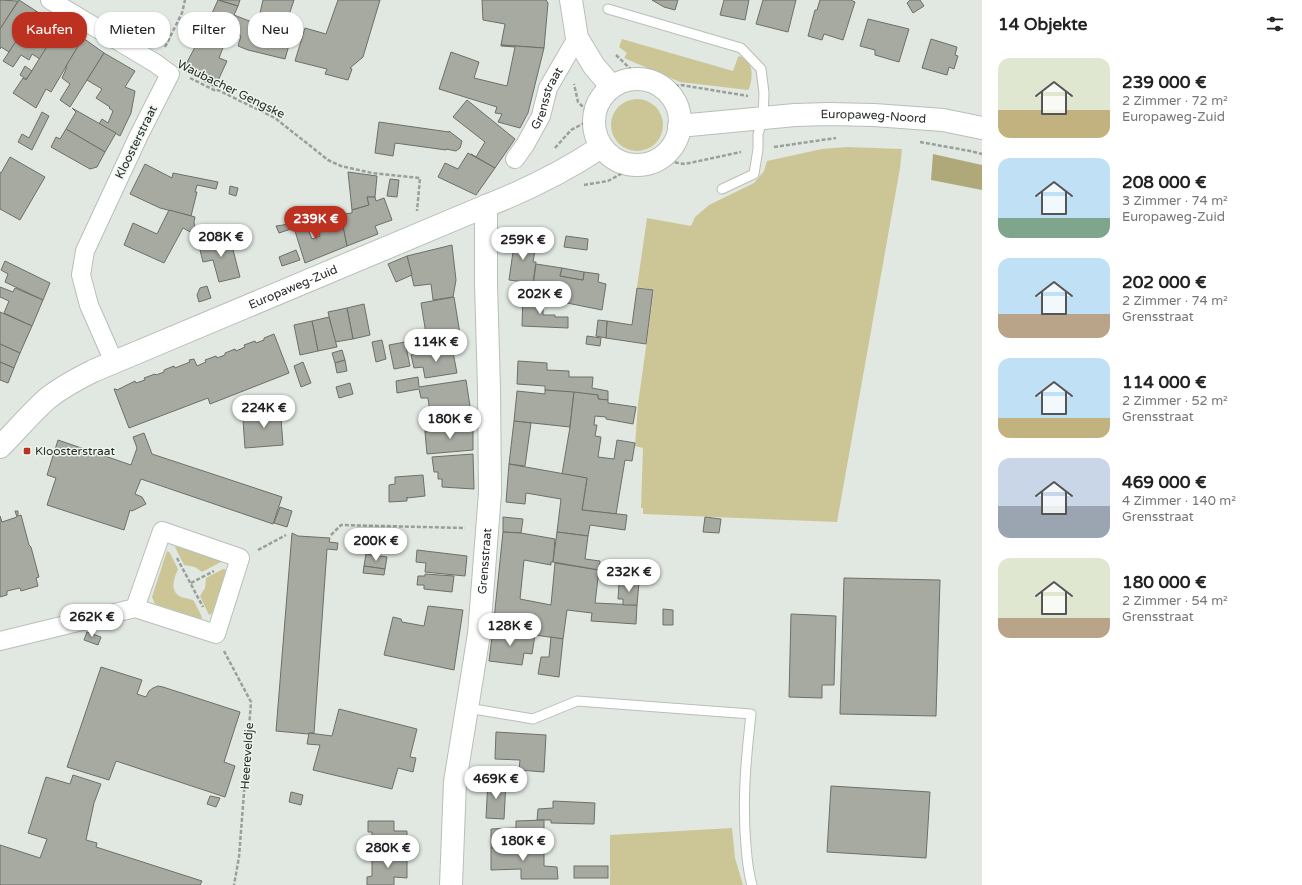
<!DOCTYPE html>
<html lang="de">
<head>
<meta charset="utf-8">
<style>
  body { margin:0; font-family:"Varela Round",sans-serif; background:#f2f2f2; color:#222; height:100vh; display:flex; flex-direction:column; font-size:15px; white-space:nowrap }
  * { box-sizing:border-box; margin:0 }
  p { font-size:13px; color:#767676 }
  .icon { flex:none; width:22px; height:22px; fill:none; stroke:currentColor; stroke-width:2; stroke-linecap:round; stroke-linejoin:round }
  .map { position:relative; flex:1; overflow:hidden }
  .panel { display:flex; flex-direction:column; background:#fff; width:320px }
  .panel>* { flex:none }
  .top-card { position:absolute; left:12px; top:12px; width:380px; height:36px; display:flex; gap:8px }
  .price { position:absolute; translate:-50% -34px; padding:0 9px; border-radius:14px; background:#fff; color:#222; font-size:13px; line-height:26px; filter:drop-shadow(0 1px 2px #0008) }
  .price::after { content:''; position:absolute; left:50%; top:24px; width:12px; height:9px; margin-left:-6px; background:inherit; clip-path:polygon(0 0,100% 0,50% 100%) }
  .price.selected { background:#bd3121; color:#fff }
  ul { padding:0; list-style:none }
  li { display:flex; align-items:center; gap:12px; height:100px; padding:0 16px }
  li span { display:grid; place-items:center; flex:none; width:112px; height:80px; border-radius:12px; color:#555 }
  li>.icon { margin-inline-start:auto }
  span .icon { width:48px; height:48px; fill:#fffc; stroke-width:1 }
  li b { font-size:17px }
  h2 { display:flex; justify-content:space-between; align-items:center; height:48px; padding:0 16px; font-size:17px }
  .pill { padding:0 14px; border-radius:16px; background:#fff; box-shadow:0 1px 3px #0004; font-size:14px; line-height:36px }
  .pill.selected { background:#bd3121; color:#fff }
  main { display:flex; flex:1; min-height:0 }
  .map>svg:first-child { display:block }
  .green { fill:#ccc696 }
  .forest { fill:#afa979 }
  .building { fill:#a6aaa1; stroke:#6d7068 }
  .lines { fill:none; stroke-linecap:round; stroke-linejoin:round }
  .service-casing { stroke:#b7bfb8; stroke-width:11 }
  .minor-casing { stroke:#b7bfb8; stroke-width:20 }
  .tertiary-casing { stroke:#b7bfb8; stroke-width:24 }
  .secondary-casing { stroke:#b7bfb8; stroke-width:24 }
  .path { stroke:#999f9a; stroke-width:2.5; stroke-dasharray:4 2; stroke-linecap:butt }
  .service { stroke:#fff; stroke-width:9 }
  .minor { stroke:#fff; stroke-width:18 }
  .tertiary { stroke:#fff; stroke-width:22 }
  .secondary { stroke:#fff; stroke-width:22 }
  .poi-dot { fill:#bd3121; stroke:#edf6ee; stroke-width:1.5 }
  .labels { text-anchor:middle; stroke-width:3; stroke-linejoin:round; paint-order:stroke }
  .street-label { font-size:12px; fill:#282b28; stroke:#edf6ee }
  .poi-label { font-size:12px; fill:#282b28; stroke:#edf6ee; text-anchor:start }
</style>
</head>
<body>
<main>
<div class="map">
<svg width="982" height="885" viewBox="0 0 982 885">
  <rect width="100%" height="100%" fill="#e0e8e1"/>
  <g class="green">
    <path d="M622,39l111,32 5,-14 2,-1c11,6 13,13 11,25 -1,4 -1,6 -3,9l-68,-8 -56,-24 3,-5 -8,-6z"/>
    <circle cx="637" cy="125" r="26"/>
    <path d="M847,147l55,2 -2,19 -63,354 -194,-8v-6h-2l2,-60 -8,-2 3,-42 16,-114 -17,-3 10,-69 44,8 4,-9 14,-12 45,-22 10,-12 3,-10 55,-12z"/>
    <path d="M176,546l43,14 2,2 -19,10 -7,-5 -11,-2 -9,-18z"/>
    <path d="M167,551l3,2 8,16c-4,10 -9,22 3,28 5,2 9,1 13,4l8,16 -1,2 -46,-15 -3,-7z"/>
    <path d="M223,569h2l1,2 -14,42 -3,2 -9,-19 5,-8 1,-10z"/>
    <path d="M732,828l3,30 8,27h-133v-50z"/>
  </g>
  <path class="forest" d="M933,154l49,11v25l-51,-10z"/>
  <g class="building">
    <path d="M0,0l18,1 -18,28z"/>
    <path d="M19,0l17,11 -27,41 -8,-5 -1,2v-20z"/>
    <path d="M218,0l20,6 -4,9 23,9 3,-11 27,8 -6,22 8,2 -4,14 -37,-9 -10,-4 3,-10 -33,-14z"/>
    <path d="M219,0h21l-2,6z"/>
    <path d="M263,0h31l-7,21 -27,-8z"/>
    <path d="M338,0h42l-17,57 -13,11 2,1 -4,11 -23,-6 2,-5 -32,-8 10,-33 21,6z"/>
    <path d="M482,0h64l2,3 -4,45 -43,-3 4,-21 -22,-4z"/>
    <path d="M652,0h26l-3,10 -11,-3z"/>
    <path d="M724,0h25l-4,20 -25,-5z"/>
    <path d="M763,0h33l-8,32 -32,-8z"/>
    <path d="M820,0h31l4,2 -12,38 -19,-6 -2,6 -14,-4 7,-26h2z"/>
    <path d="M910,0h10l4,6 -11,7 -6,-10z"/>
    <path d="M36,11l16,10 1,-2 8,5 -21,35 -8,-5 -3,6 -8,-5 -8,12 -10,-6z"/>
    <path d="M868,19l41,10 -10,33 -24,-7v-5l-15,-4z"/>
    <path d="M208,22l18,7 -7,14 5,2 -5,13 8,3 -12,26 -32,-17z"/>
    <path d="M61,24l22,14 -32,54 -5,-3 -10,19 -23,-15 10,-15 3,2z"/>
    <path d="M83,38l21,15 -34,54 -10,-7 10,-16 -8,-6 5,-11 -1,-1z"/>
    <path d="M931,39l26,8 -2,8 3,1 -4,13 -5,-2 -2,8 -25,-7z"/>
    <path d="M501,45l43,3 -16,65 -8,15 -22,-6 4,-8 -7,-1 2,-6 -58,-18 12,-37 28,10 -5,16 33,8 8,-39 -14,-1z"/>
    <path d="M104,53l31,18 -10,16 10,4 -4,22 -11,23 -21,-12 3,-5 6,4 5,-12 -4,-3 1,-1 -14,-9 6,-9 -15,-9z"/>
    <path d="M25,66l7,5 -6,8 -6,-4z"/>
    <path d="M467,100l48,39 -20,29 -24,-14 5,3 9,-15 -32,-25z"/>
    <path d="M72,108l44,25 -11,19 -39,-23 10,-17z"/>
    <path d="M42,112l7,4 -17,34 -14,-8 4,-8 7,4z"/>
    <path d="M379,122l70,10v-1l13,10 -2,7 -4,3 -10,-2v1l-51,-7 -2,13 -18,-3z"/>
    <path d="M66,129l39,23 -8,15 -7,2 -39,-22 5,-10 4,2z"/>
    <path d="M468,153l27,15 -19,27 -38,-18 7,-14 13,6z"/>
    <path d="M10,157l35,20 -25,43 -20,-11v-37l1,1z"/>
    <path d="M145,164l27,14 1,-5 45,9 -2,7 -19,-4 -2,7h2l-6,24 -31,-8 -30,-14z"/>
    <path d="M348,172l29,4 -2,21h-8l2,8 -17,5z"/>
    <path d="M390,179l9,1 -2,17 -10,-1z"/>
    <path d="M230,186l8,2 -2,8 -7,-2z"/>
    <path d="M367,197h8l1,4 8,-3 8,22 -17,6 3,8 -31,12 -4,-19 -25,4 -1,-11 9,-2v-2l26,-3v-3l17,-5z"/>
    <path d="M169,210l26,7 -1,5 2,13 -13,-7 -19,35 -40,-18 9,-22 24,11z"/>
    <path d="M310,221l5,9 -6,2 3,7 8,-3 -2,-5 25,-4 4,19 -42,17 -11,-35 -15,5 -3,-7z"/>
    <path d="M566,236l22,3 -1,11 -23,-3z"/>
    <path d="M213,238l1,4 16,-4 10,39 -21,5 -6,-22 -10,2 -5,-20z"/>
    <path d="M515,238l19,3 -1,3h3l-3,18h3l-3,21 -24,-3z"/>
    <path d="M452,245l4,35 -3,17 -20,3 -2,-16 -17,2 -7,-30z"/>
    <path d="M296,250l4,10 -18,6 -3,-9z"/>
    <path d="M407,256l5,19 -16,7 -8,-18z"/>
    <path d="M5,261l45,22 -7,17 -38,-18 3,-8 -7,-4z"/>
    <path d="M536,264l26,4 -2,8 23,4 1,-8 15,2 -1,8 8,2 -4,26 -45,-9 2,-11 -26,-5z"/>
    <path d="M562,268l22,4 -1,8 -23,-4z"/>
    <path d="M207,286l4,12 -12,4 -2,-7 3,-7z"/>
    <path d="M0,287l13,5 2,-4 28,12 -11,26 -28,-13 5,-12 -9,-4z"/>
    <path d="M637,288l16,2 -7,54 -40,-6 1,-17 25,4z"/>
    <path d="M523,294l13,2v8h7v11h12v2h13v11l-46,-2z"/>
    <path d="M454,297l6,37 -33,6 -6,-37z"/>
    <path d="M364,304l6,31 -17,4 -6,-31z"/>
    <path d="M347,308l6,31 -18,3 -7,-30z"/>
    <path d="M0,312l32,14 -12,27 -20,-9z"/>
    <path d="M329,317l8,30 -19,4 -6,-30z"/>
    <path d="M598,320l9,1 -1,17 -10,-2z"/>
    <path d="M312,321l6,30 -18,4 -6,-30z"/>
    <path d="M274,334l15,39 -79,31 -2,-6 -79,30 -15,-39h2l1,1 18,-9 1,2 9,-3 -1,-2 11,-4 1,1 8,-3v-2l10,-4 1,2 15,-6 -1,-2 5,-1 3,7 9,-4 -1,-2 11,-4 1,2 8,-3v-2l10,-4 1,2 9,-4 -1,-2 11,-4 1,2 8,-3v-2z"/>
    <path d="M587,336l14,2 -1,8 -14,-2z"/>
    <path d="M382,340l4,19 -10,3 -4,-20z"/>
    <path d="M405,342l5,24 -16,3 -5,-24z"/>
    <path d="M0,344l20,9 -6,15 -14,-6z"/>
    <path d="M452,347l5,26 -32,5 -2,-11 -9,1 -3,-13z"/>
    <path d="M342,350l3,10 -10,3 -3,-10z"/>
    <path d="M345,360l2,11 -10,2 -2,-10z"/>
    <path d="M518,361l29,2v7l22,1v6h24l-1,11 16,3v9l-10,-1v-4l-53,-5v-4l-28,-2z"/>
    <path d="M0,362l14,6 -6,15 -8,-3z"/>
    <path d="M303,362l8,21 -10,4 -7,-21z"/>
    <path d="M418,377l1,10 47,-7 7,46 -48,6v-2l7,-1 -4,-31h-7l-2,-9 -22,4 -1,-12z"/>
    <path d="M350,383l3,11 -14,4 -3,-11z"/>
    <path d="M545,390l29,2 -4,35 -56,-6 3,-30 28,3z"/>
    <path d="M574,392l24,3v4l10,1v3l28,4 -3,17 -27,-5v-2l-11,-1 -1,9h3l-2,11 6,1 -3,20 16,2 3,-19 18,3 -3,18 -7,-1 -9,54 -34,-4 5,-32 -25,-4 8,-47z"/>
    <path d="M280,405l3,40 -38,3 -2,-28 15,-1 8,-9v-4z"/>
    <path d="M514,421l17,2 -6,43 -16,-2z"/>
    <path d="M473,426v24l-46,4 -2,-22z"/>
    <path d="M144,433l8,21 130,43 -9,27 -132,-45 -6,15 7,3 4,7 -14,7 -2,-1 -6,20 -77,-25 9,-27 -9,-3 11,-35 73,25 6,-17 -4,-11z"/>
    <path d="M473,454l1,35 -32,-2v-8h-4v-7h-4l-2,-15z"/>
    <path d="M509,464l78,14 -5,32 45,5 -2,15 -35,-5 -2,11 -31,-4 4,-33 -35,-6 -1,11 -19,-2z"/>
    <path d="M423,475l2,21 -18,2v-1v4l-18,1v-17l6,-1v-7z"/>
    <path d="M280,507l12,4 -5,16 -13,-4z"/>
    <path d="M15,511h3v5l3,-1 8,30 2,2 8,30 -3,1 2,8 -17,5 -1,-3 -13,3v4l-7,2v-81l2,6 15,-5z"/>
    <path d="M503,517l20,2 -2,14 -18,-1z"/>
    <path d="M705,517l16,2 -2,14 -16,-1z"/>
    <path d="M503,532l18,1 34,6 -2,23h-2v3l-27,-5 -4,39 31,6 4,-42 44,7 -4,33 42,2 -1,19 -45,-3 1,-8 -25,-3 -4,29 -70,-10z"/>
    <path d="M557,532l31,4 -3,23 15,2 -1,9 -46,-8z"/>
    <path d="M292,533l6,3 32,2 -1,4 9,1 -1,7 -10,-1 -13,184h-5l-1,1 -32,-3z"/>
    <path d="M417,550l50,6 -2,20 -40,-4 1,-9 -10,-1z"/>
    <path d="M366,554l21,3 -2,12 -21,-3z"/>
    <path d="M364,566l21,3 -1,6 -21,-2z"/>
    <path d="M425,574l29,2 -2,16 -28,-3v-4h-7l1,-9h7z"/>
    <path d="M844,578l96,2 -4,136 -96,-2z"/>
    <path d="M625,580l14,2 -2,23h-14v-6h-5l1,-15h5z"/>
    <path d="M428,606l35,4 -9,60 -70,-15 9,-38 8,2 1,3 22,4z"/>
    <path d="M663,609l10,1v15h-10z"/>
    <path d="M791,614l45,2 -2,69h-12v13l-33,-1z"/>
    <path d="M493,629l42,6 -3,19 -8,-1 -2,12 -33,-4z"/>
    <path d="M87,632l14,5 -3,8 -14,-5z"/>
    <path d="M551,637l12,2 -4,38 -21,-3 3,-17h8z"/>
    <path d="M101,667l41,13 -5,14 9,3 3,-6 4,-3 5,-2 5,1 77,25 -16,50 11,4 -10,31 -109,-36 -7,19 -42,-13z"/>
    <path d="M339,709l78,20 -7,28 6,1 -3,14 -15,-4 -6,21 -79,-19 7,-25 -13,-1 2,-11 23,3z"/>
    <path d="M496,732l50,3 -2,37 -25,-2 1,-10 -25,-1z"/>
    <path d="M73,775l28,9 -7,19 -8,37 11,3 -1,4 106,34 -2,4h-200v-40l40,13 7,-19 -19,-6 18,-56 24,7z"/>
    <path d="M488,780l18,1 -2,38 -18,-1z"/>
    <path d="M831,786l99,6 -4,66 -99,-6z"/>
    <path d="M291,792l12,3 -2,10 -12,-3z"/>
    <path d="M210,796l10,2 -4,9 -9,-3z"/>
    <path d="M553,801l42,2 -1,21 -43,-1v-3h-14l1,-11 15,-1z"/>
    <path d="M544,820v12l-15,1v15h-38v-19l25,-1v-7z"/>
    <path d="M368,821h26v10h13v23h-35v-22h-4z"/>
    <path d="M544,847v19l13,1 1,12h-37v-10l-30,1v-22z"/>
    <path d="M372,854h35v24l-13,-1v8h-27v-8l5,-1z"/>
    <rect x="574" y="866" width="34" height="12"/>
  </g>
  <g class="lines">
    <g class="service-casing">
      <g id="service">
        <path d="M608,9l133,39 20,21 3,24 -1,25 -5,16v15l-4,25 -32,15"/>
        <path d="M468,708l65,11 44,-18 174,13c-5,44 -9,87 -5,132 1,13 2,26 6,39"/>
      </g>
    </g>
    <g class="minor-casing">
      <g id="minor">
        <path d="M50,0l105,63 15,11 -31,61 -54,116 -4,24 8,30 25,57"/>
        <path id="s1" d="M515,159l10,-14 16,-29 7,-28 29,-50"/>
        <path d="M0,641l135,-33 27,-77 78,27 -24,76 -81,-26"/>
      </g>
    </g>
    <g class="tertiary-casing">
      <g id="tertiary">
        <path id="s2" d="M679,126l116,-11 33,-1 46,1 69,5 39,8"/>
        <path id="s3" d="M0,447c16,-16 31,-34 48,-49 14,-11 29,-19 45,-27l393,-165"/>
      </g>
    </g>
    <g class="secondary-casing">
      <g id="secondary">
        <path d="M571,0l6,38 17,28 18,21"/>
        <circle cx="637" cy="122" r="43"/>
        <path id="s4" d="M451,885l4,-103 24,-148 11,-141 -1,-104 -3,-105v-78c41,-16 79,-35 115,-59"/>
      </g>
    </g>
    <g class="path">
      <path d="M165,47l17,-34 3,-13"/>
      <path d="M616,55l26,25"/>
      <path d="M190,78l26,13 2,-1 57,28 53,42 13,6 31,7 48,5 -3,33"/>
      <path d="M663,88l18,-3 67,11"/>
      <path d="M920,142l50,9 12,3"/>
      <path d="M774,147l62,-9"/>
      <path d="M555,148l16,-18 23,-12 -16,-16 -4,-18"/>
      <path d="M657,160l28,4 56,-12"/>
      <path d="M584,185l24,-4 29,-16"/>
      <path d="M331,535l10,-10 124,3"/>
      <path d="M258,550l28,-15"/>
      <path d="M177,558l26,49"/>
      <path d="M191,583l23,-12"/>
      <path d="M224,651l27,51 -12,155 -5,28"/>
    </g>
    <use href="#service" class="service"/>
    <use href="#minor" class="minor"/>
    <use href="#tertiary" class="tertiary"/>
    <use href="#secondary" class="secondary"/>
  </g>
  <rect class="poi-dot" x="23" y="447" width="8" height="8" rx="2"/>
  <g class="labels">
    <g class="street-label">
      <text transform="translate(231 89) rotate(26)" y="4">Waubacher Gengske</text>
      <text dy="4" stroke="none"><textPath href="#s1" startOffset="69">Grensstraat</textPath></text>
      <text dy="4" stroke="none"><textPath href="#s2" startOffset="195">Europaweg-Noord</textPath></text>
      <text transform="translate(136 142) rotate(-64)" y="4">Kloosterstraat</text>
      <text dy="4" stroke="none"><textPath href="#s3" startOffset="338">Europaweg-Zuid</textPath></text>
      <text dy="4" stroke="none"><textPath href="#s4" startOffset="326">Grensstraat</textPath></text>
      <text transform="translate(247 756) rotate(-86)" y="4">Heereveldje</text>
    </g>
    <g class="poi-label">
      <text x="35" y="455">Kloosterstraat</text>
    </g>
  </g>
</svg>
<b class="price selected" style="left:316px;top:240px">239K €</b>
<b class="price" style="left:221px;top:258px">208K €</b>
<b class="price" style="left:523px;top:261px">259K €</b>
<b class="price" style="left:540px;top:315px">202K €</b>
<b class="price" style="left:436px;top:363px">114K €</b>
<b class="price" style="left:264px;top:429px">224K €</b>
<b class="price" style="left:450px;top:440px">180K €</b>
<b class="price" style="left:376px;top:562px">200K €</b>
<b class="price" style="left:629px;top:593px">232K €</b>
<b class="price" style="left:92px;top:638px">262K €</b>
<b class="price" style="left:510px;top:647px">128K €</b>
<b class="price" style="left:496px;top:800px">469K €</b>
<b class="price" style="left:523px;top:862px">180K €</b>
<b class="price" style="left:388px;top:869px">280K €</b>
<div class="top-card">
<a class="pill selected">Kaufen</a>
<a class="pill">Mieten</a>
<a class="pill">Filter</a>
<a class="pill">Neu</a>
</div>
</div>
<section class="panel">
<h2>14 Objekte<svg class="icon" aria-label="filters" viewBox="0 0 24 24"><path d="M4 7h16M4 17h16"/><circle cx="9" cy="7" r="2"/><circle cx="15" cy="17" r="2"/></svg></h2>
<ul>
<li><span style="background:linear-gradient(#dfe7d0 65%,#c2b280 0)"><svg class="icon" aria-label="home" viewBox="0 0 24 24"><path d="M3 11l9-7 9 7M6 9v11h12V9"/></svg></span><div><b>239 000 €</b><p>2 Zimmer · 72 m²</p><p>Europaweg-Zuid</p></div></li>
<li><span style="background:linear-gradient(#bfe0f5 75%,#7fa58c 0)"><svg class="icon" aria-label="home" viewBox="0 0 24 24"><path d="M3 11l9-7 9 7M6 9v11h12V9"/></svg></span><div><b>208 000 €</b><p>3 Zimmer · 74 m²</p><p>Europaweg-Zuid</p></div></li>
<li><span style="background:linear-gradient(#bfe0f5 70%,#b9a48a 0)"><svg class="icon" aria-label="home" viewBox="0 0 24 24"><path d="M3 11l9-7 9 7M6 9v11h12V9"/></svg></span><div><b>202 000 €</b><p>2 Zimmer · 74 m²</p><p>Grensstraat</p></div></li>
<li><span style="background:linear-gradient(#bfe0f5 75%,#c2b280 0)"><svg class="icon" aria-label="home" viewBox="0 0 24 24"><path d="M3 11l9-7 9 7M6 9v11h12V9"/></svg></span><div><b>114 000 €</b><p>2 Zimmer · 52 m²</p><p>Grensstraat</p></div></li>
<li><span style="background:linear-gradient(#c9d6e8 60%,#9aa5b1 0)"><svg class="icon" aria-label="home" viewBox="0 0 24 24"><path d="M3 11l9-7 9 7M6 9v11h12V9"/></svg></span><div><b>469 000 €</b><p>4 Zimmer · 140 m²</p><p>Grensstraat</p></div></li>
<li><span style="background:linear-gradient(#dfe7d0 75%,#b9a48a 0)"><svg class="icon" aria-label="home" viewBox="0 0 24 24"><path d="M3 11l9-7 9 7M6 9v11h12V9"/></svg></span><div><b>180 000 €</b><p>2 Zimmer · 54 m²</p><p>Grensstraat</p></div></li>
</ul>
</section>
</main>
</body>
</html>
